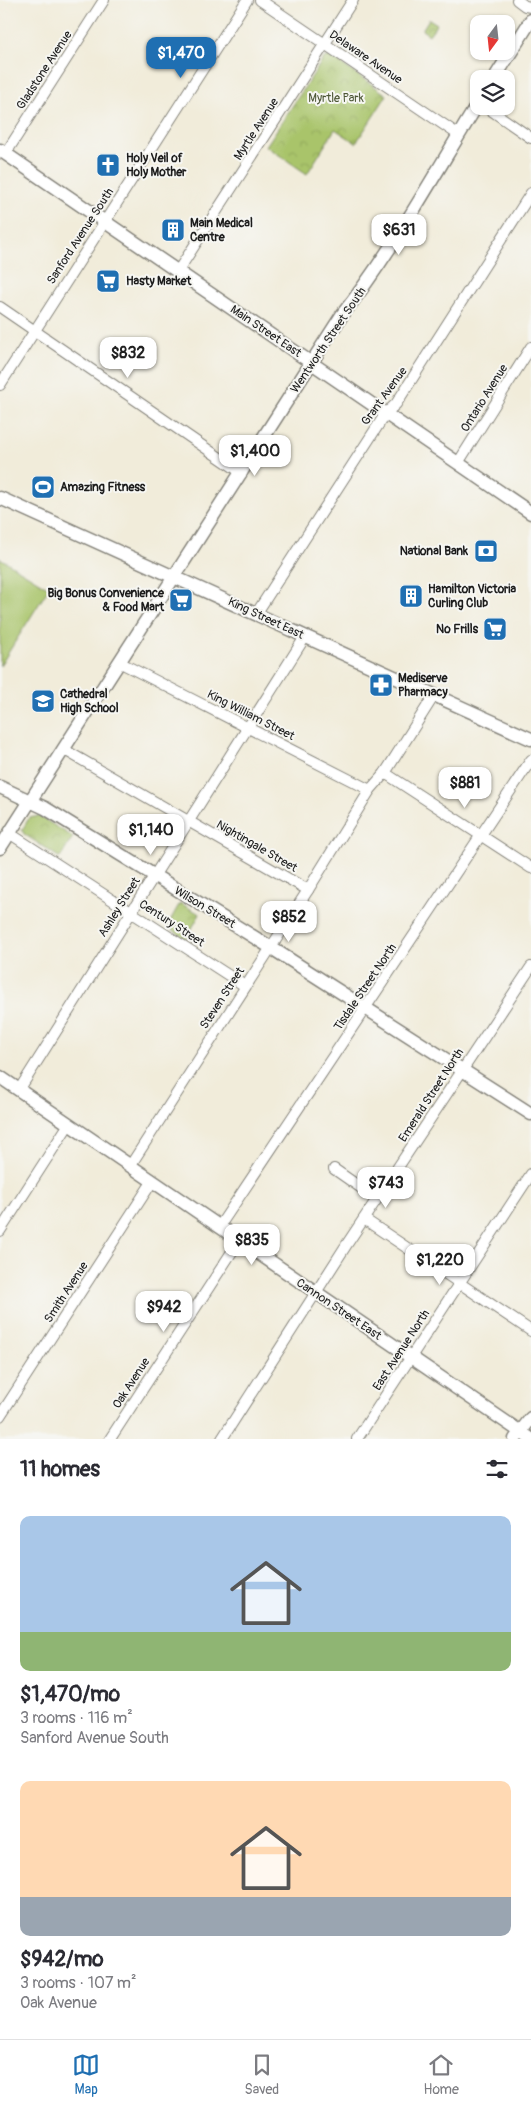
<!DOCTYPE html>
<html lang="en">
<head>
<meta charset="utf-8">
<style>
  body { margin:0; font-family:Pangolin,sans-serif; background:#f2f2f3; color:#2b2b33; height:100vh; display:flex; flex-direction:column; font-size:19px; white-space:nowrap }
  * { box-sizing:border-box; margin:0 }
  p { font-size:16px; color:#7c7c81 }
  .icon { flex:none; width:28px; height:28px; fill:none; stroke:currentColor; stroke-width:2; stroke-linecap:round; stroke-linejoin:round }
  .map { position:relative; height:1439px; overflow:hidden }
  .panel { display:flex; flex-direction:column; background:#fff; flex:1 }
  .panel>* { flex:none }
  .needle { width:32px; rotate:195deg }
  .tools { position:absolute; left:470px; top:15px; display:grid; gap:10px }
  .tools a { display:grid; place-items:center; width:45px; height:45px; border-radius:10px; background:#fff; box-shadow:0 1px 4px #0004; font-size:25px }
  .price { position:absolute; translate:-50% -42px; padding:0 11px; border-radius:10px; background:#fff; color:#222; font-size:16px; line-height:32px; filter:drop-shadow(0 1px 2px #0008) }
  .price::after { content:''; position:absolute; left:50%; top:30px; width:15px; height:11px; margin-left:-8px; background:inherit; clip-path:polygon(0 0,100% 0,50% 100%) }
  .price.on { background:#1f6fb2; color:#fff }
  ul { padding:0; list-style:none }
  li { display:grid; align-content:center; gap:10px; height:265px; padding:0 20px }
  li span { display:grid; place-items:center; height:155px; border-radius:10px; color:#555 }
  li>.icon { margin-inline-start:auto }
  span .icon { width:90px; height:90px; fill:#fffc; stroke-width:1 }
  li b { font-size:21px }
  h2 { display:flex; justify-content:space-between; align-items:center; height:60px; padding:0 20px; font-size:21px }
  .tabs { display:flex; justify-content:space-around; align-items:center; height:70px; border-top:1px solid #e1e1e2; background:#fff; font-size:14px; color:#7c7c81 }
  .tabs a { display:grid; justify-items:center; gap:2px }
  .tabs .on { color:#1f6fb2 }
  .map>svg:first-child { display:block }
  .green { fill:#a9c46a; stroke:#627043 }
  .park { fill:url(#park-crowns); stroke:#627043 }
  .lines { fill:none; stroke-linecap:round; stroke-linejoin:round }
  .minor-casing { stroke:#86847b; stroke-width:12 }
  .major-casing { stroke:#86847b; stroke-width:15 }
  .minor { stroke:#fff; stroke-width:10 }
  .major { stroke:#fff; stroke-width:12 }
  .labels { text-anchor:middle; stroke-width:4; stroke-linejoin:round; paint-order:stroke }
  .street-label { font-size:12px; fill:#1c1c1c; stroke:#f6f6f2 }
  .park-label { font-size:12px; fill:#4d5737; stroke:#f6f6f2 }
  .poi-label { font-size:12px; font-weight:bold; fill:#1c1c1c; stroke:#f6f6f2; text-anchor:start }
</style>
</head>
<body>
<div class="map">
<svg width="531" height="1439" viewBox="0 0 531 1439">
  <defs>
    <pattern id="park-crowns" width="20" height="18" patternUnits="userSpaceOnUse" patternTransform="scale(1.25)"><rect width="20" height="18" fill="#a9c46a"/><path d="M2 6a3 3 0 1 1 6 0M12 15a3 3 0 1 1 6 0" fill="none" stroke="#91a85b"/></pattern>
  </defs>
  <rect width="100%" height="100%" fill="#f6f6f2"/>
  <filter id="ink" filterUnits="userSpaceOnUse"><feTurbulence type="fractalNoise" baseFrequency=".02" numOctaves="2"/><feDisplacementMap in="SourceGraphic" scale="10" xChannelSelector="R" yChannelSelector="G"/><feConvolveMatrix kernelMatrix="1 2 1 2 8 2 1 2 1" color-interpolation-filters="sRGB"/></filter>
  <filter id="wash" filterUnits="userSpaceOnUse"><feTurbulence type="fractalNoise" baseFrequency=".0096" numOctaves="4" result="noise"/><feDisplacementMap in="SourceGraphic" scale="20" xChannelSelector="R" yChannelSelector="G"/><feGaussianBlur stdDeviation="1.12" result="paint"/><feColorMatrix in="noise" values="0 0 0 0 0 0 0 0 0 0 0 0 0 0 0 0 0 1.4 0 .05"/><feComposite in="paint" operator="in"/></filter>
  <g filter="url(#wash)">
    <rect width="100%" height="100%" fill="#f1ecda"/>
    <path class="green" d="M0,558l49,30 -49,78z"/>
    <g class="park">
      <path d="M429,19l8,5 -8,11 -7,-5z"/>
      <path d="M330,56l57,39 -31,48 -21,-14 -28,45 -41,-28 58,-88z"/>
      <path d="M39,816l34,21 -13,21 -36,-24 -2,-4 7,-12z"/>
      <path d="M180,903l20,11 -14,25 -19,-13z"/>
    </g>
  </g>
  <g filter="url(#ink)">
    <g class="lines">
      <g class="minor-casing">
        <g id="minor">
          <path d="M260,0l199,135"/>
          <path d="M517,0l8,6 6,1"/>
          <path d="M485,106l46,32"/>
          <path d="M6,153l98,-153"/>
          <path d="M178,271l175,-271"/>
          <path d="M0,307l242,166"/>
          <path d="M0,385l247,-385"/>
          <path d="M458,463l73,-116"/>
          <path d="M256,614l130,-201 10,-9 135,-211"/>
          <path d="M119,662l251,128"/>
          <path d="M63,749l245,141"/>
          <path d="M385,773l146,95"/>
          <path d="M9,833l236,153"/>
          <path d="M19,1090l286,-453"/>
          <path d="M130,1166l178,-276 62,-100 15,-17 50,-79"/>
          <path d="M334,1169l43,30"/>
          <path d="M364,1219l167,112"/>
          <path d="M219,1227l312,-467"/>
          <path d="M0,1231l69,-107"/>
          <path d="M0,1416l152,-234"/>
          <path d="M110,1439l129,-198"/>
          <path d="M222,1439l125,-195 184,-277"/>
          <path d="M357,1439l174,-265"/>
        </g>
      </g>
      <g class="major-casing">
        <g id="major">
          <path d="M494,79l37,-59"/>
          <path d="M0,150l531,363"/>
          <path d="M0,498l531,241"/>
          <path d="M0,787l45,21 225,139 261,167"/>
          <path d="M0,848l342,-533c52,-66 93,-142 137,-213"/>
          <path d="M0,1077l531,362"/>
          <path d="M515,1439l16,-21"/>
        </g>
      </g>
      <use href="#minor" class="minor"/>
      <use href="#major" class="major"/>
    </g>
  </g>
  <defs>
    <g id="church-square" transform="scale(1.25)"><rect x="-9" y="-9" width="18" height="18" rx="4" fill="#1f6fb2" stroke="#f6f6f2"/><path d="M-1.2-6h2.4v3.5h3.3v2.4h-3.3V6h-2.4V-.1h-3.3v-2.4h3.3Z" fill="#fff"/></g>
    <g id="building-square" transform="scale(1.25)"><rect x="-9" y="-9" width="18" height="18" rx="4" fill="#1f6fb2" stroke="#f6f6f2"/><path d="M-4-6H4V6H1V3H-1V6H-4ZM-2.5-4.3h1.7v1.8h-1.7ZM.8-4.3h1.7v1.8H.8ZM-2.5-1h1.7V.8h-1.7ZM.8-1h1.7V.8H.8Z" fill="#fff"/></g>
    <g id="supermarket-square" transform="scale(1.25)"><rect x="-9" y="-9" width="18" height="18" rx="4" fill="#1f6fb2" stroke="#f6f6f2"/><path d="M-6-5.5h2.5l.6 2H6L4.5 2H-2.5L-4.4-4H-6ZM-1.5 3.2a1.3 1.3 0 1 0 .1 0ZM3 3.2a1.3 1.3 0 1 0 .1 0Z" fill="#fff"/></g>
    <g id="stadium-square" transform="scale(1.25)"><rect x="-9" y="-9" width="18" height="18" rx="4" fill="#1f6fb2" stroke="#f6f6f2"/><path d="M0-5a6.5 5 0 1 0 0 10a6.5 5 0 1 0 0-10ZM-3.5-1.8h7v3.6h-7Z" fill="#fff"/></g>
    <g id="bank-square" transform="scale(1.25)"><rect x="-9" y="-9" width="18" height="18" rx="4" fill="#1f6fb2" stroke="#f6f6f2"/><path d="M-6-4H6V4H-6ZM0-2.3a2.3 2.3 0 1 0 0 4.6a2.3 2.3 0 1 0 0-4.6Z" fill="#fff"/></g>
    <g id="pharmacy-square" transform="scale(1.25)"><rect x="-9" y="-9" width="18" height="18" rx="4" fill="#1f6fb2" stroke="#f6f6f2"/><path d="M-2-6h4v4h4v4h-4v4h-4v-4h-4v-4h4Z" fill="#fff"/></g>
    <g id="school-square" transform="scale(1.25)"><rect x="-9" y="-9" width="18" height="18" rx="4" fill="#1f6fb2" stroke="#f6f6f2"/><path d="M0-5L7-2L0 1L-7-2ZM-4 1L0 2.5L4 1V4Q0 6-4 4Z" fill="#fff"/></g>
  </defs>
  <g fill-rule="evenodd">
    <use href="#church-square" x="108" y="165"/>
    <use href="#building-square" x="173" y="230"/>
    <use href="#supermarket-square" x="108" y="281"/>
    <use href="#stadium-square" x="43" y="487"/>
    <use href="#bank-square" x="486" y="551"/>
    <use href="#building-square" x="411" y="596"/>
    <use href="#supermarket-square" x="181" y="600"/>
    <use href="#supermarket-square" x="495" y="629"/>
    <use href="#pharmacy-square" x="381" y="685"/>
    <use href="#school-square" x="43" y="701"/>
  </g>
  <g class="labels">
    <g class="street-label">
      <text transform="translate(366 57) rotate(34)" y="4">Delaware Avenue</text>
      <text transform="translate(44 70) rotate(-57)" y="4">Gladstone Avenue</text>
      <text transform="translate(256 129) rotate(-57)" y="4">Myrtle Avenue</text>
      <text transform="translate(80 236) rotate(-57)" y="4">Sanford Avenue South</text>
      <text transform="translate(266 331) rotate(34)" y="4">Main Street East</text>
      <text transform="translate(328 340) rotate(-56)" y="4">Wentworth Street South</text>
      <text transform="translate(384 396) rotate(-54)" y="4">Grant Avenue</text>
      <text transform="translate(484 398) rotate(-58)" y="4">Ontario Avenue</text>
      <text transform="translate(266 618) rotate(25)" y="4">King Street East</text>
      <text transform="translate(251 715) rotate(27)" y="4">King William Street</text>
      <text transform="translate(257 846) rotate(30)" y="4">Nightingale Street</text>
      <text transform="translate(119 907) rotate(-58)" y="4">Ashley Street</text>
      <text transform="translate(205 907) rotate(31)" y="4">Wilson Street</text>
      <text transform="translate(172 923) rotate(33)" y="4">Century Street</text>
      <text transform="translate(365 987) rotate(-56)" y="4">Tisdale Street North</text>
      <text transform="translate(222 998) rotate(-57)" y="4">Steven Street</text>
      <text transform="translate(431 1095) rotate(-57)" y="4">Emerald Street North</text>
      <text transform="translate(66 1292) rotate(-57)" y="4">Smith Avenue</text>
      <text transform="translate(339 1309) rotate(34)" y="4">Cannon Street East</text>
      <text transform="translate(401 1350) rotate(-57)" y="4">East Avenue North</text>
      <text transform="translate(131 1383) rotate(-57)" y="4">Oak Avenue</text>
    </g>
    <g class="park-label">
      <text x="336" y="102">Myrtle Park</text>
    </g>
    <g class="poi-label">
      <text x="126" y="162">Holy Veil of<tspan x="126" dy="14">Holy Mother</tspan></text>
      <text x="190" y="227">Main Medical<tspan x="190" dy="14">Centre</tspan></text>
      <text x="126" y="285">Hasty Market</text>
      <text x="60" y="491">Amazing Fitness</text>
      <text x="468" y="555" text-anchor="end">National Bank</text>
      <text x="428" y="593">Hamilton Victoria<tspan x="428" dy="14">Curling Club</tspan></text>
      <text x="164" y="597" text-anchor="end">Big Bonus Convenience<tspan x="164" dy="14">&amp; Food Mart</tspan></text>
      <text x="478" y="633" text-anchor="end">No Frills</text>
      <text x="398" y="682">Mediserve<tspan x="398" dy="14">Pharmacy</tspan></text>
      <text x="60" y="698">Cathedral<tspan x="60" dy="14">High School</tspan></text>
    </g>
  </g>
</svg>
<div class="tools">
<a><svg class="needle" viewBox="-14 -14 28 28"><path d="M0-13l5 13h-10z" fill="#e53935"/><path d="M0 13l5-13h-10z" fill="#7c7c81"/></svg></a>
<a><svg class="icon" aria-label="layers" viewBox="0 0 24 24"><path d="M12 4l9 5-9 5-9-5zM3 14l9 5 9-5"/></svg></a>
</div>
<b class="price on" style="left:181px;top:79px">$1,470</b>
<b class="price" style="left:399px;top:256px">$631</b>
<b class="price" style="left:128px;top:379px">$832</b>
<b class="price" style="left:255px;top:477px">$1,400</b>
<b class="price" style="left:465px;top:809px">$881</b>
<b class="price" style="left:151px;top:856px">$1,140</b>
<b class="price" style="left:289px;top:943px">$852</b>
<b class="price" style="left:386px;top:1209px">$743</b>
<b class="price" style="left:252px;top:1266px">$835</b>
<b class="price" style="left:440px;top:1286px">$1,220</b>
<b class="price" style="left:164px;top:1333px">$942</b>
</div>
<section class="panel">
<h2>11 homes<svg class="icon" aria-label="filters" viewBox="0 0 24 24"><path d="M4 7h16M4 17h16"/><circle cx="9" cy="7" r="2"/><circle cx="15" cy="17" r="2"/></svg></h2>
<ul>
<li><span style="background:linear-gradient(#a9c7e8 75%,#8fb573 0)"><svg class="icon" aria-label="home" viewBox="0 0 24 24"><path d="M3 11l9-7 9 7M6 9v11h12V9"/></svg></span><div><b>$1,470/mo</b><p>3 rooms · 116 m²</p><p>Sanford Avenue South</p></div></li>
<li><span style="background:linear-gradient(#ffd9b3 75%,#9aa5b1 0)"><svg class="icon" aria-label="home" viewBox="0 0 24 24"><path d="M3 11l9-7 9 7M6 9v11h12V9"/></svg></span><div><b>$942/mo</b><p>3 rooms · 107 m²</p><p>Oak Avenue</p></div></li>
</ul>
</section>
<nav class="tabs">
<a class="on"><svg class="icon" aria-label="map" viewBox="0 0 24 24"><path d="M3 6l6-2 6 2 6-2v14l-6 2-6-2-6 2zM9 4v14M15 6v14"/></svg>Map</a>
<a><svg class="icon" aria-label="saved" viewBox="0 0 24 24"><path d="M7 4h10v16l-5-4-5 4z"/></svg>Saved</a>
<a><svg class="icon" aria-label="home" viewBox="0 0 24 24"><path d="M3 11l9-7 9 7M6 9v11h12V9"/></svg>Home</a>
</nav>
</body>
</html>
